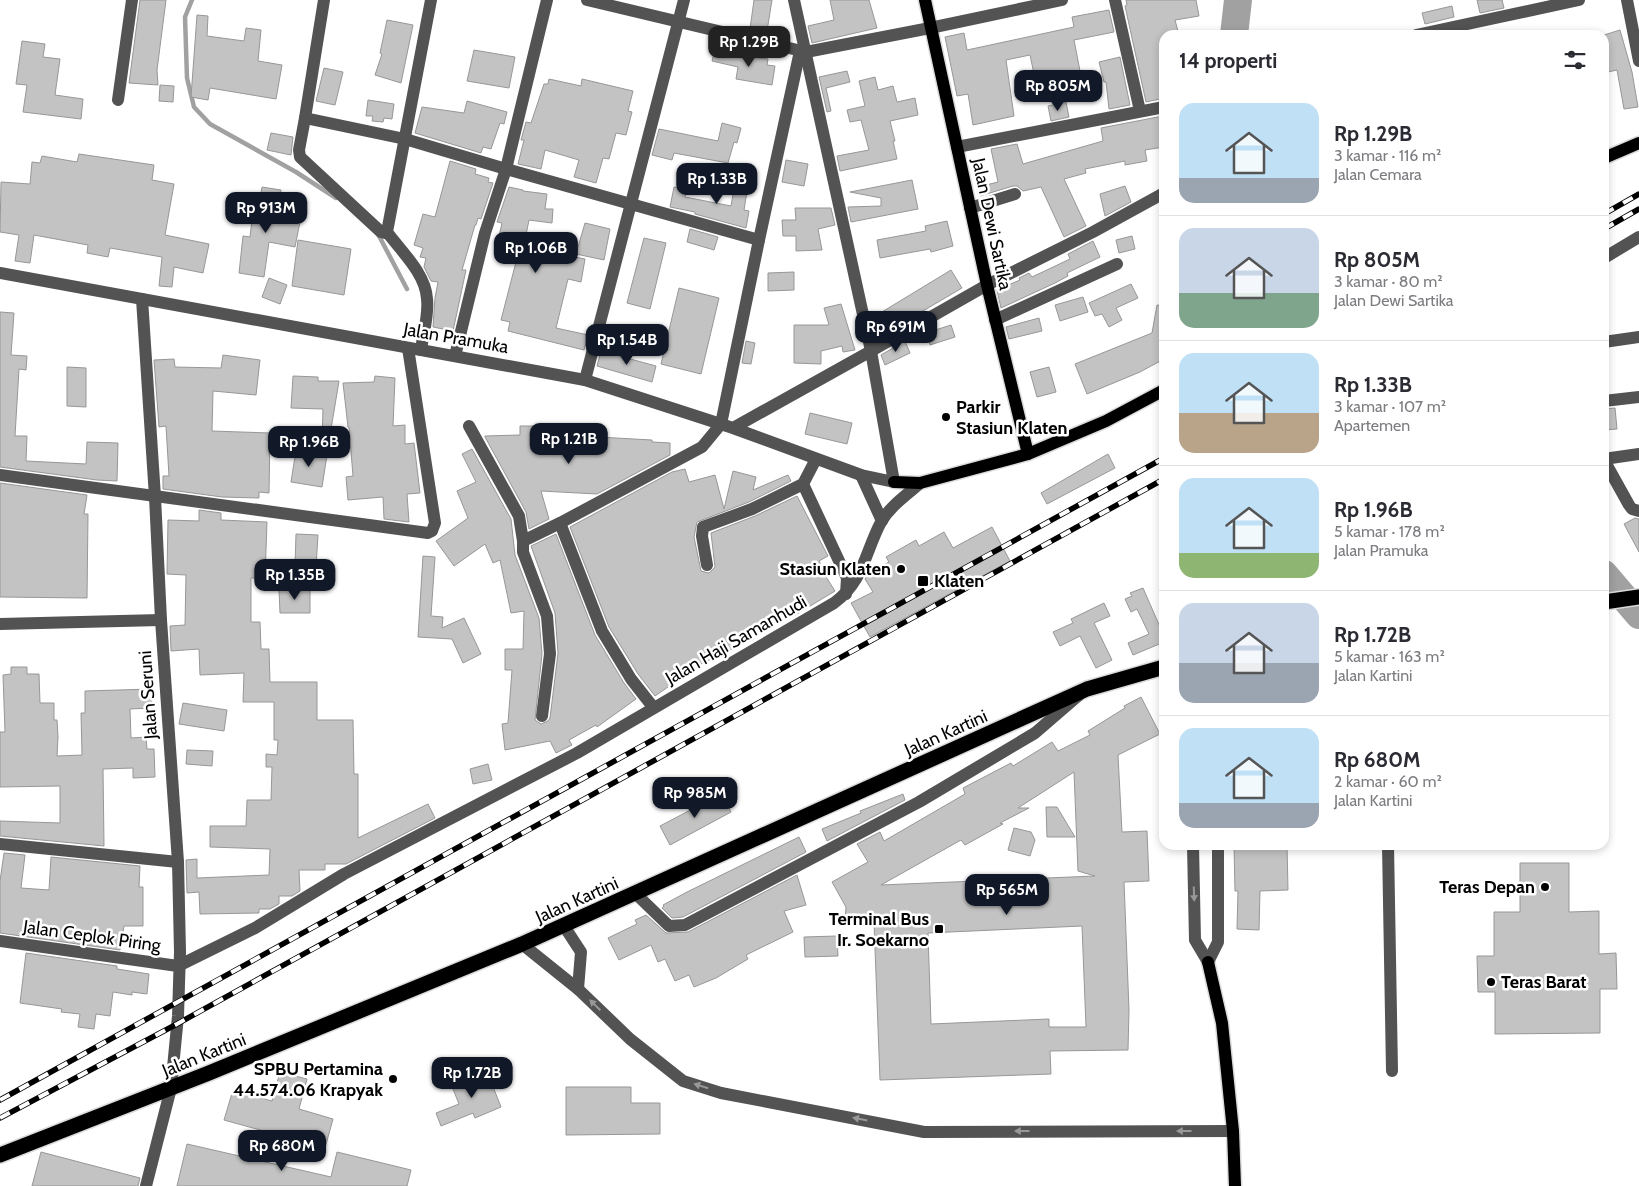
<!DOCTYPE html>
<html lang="id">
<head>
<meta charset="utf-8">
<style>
  body { margin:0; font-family:Cabin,sans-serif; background:#f2f2f3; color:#2b2b33; height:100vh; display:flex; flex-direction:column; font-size:19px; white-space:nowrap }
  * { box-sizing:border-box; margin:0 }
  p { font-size:16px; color:#7c7c81 }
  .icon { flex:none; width:28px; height:28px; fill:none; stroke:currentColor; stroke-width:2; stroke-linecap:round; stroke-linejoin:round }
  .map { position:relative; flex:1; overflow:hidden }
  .details { position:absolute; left:1159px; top:30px; width:450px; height:820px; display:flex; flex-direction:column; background:#fff; border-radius:15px; box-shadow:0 2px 8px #0003 }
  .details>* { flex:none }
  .price { position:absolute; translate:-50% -42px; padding:0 11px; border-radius:10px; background:#111827; color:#fff; font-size:16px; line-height:32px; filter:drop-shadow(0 1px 2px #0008) }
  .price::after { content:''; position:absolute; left:50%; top:30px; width:15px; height:11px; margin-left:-8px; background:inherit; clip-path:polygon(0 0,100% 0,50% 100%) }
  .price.selected { background:#222; color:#fff }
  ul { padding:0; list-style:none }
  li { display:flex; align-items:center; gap:15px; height:125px; padding:0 20px }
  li+li { border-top:1px solid #e1e1e2 }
  li span { display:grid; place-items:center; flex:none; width:140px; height:100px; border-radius:15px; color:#555 }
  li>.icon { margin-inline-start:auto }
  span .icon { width:60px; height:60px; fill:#fffc; stroke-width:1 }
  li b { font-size:21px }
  h2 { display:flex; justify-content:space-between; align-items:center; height:60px; padding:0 20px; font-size:21px }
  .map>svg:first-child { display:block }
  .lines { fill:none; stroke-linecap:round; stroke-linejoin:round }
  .stream { stroke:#a1a1a1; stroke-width:4.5 }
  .river { stroke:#a1a1a1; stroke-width:28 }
  .building { fill:#c3c3c3; stroke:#979797; fill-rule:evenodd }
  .major-casing { stroke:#dbdbdb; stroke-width:15 }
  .highway-casing { stroke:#dbdbdb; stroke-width:18 }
  .minor { stroke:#535353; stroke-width:12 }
  .major { stroke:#000; stroke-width:12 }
  .highway { stroke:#000; stroke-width:15 }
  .rail-casing { stroke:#000; stroke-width:5.5 }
  .rail { stroke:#fff; stroke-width:4; stroke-dasharray:11; stroke-linecap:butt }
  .oneway { fill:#989898 }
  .poi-dot { fill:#000; stroke:#fff; stroke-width:2 }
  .labels { text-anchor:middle; stroke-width:5; stroke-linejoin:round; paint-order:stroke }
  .street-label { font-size:18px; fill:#000; stroke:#fff }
  .poi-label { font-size:18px; font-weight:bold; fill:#000; stroke:#fff; text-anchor:end }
</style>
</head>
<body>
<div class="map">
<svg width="1639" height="1186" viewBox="0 0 1639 1186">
  <rect width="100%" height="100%" fill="#fff"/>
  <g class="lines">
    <g class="stream">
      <path d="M192,0l-7,17 2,61 7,29 16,17 86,48 40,26"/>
      <path d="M378,234l29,55"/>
    </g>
    <g class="river">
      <path d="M1234,35l4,-35"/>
      <path d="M1604,574l35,41"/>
    </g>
  </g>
  <g class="building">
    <path d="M140,0h26l-9,70 1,15 -29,-2z"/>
    <path d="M754,0h18l-5,31 -17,-2z"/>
    <path d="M830,0h39l8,28 -65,15 -4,-17 26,-6z"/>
    <path d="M1126,0h70l3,16 -24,4 4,15h-15v12h-3l3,14v37l-4,1 -14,3 -21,-96 2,-1z"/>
    <path d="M1477,0h25l2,8 -24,5z"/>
    <path d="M1452,6l2,11 -29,7 -3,-11z"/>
    <path d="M1109,10l5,22 -40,8 6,31 -45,8 -5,-24 -24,5 8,56 -41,9 -5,-31 -11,2 -12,-59 19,-4 3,17 107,-23 -2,-10z"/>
    <path d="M197,15l11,1 -1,20 37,5 2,-13 15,2 -3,31 24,4 -6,34 -66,-11 -2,12 -17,-3z"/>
    <path d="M387,20l26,5 -12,58 -26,-8 7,-21 -2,-1z"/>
    <path d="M1620,30l12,42 6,35 -14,2 -7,-39 -9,2 -4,-15v-22z"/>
    <path d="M22,41l23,3 -2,13 17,2 -5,36 28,4 -2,20 -58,-7 4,-27 -11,-1z"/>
    <path d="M474,50l41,7 -6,31 -42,-7z"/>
    <path d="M714,53l54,6 -1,6 8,1 -3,19 -36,-6 2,-12 -26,-6z"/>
    <path d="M1120,57l10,48 -21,4 -3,-27h-2l-5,-20z"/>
    <path d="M324,68l19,4 -8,33 -19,-4z"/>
    <path d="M847,71l3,11 -24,6 5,23 -4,1 -8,-35z"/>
    <path d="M875,77l3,13 15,-4 4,16 18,-4 3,17 -28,6 5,20h-2l4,18 -57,12 -3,-15 32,-6 -8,-30 -11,2 -3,-12 18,-4 -6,-25z"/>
    <path d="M549,79l32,7 1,-7 51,12 -5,20 4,1 -6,23 -10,-2 -7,26 -6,-1 -7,25 -22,-6 5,-17 -34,-10 -4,19 -23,-5 6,-24h-3l5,-18 5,1 13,-39h4z"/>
    <path d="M160,85l14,1 -1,16 -14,-1z"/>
    <path d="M368,100l26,4 -2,15 -8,-1 -1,4 -11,-1 1,-5h-7z"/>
    <path d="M467,101l40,11 -3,12 -4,-1 -9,26 -8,-2 -2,6 -66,-20 7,-26 42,6z"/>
    <path d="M1066,102l3,15 -18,4 -3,-15z"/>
    <path d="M1163,116l1,31 -19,3 2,11 -22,4v-4l-40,8 1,4 -22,6 22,47 -22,11 -23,-50 -18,4 -6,-5h-4l-33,10 -2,-9 20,-5 -7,-33 26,-5 6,20 80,-23 -2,-13z"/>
    <path d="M722,123l19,5 -4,15 -3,-1 -6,21 -54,-10 -2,7 -20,-5 7,-26 59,12z"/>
    <path d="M271,133l22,4 -2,18 -24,-5z"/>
    <path d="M79,154l75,11 -2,15 22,4 -9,51 44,9 -6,29 -29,-6 -2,20 -13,-1 3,-29 -52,-9 -2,9 -21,-4 1,-8 -54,-10 -4,28 -15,-2 4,-26 -19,-3 1,-50 29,2 2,-22 8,1 2,-7 35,6z"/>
    <path d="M786,160l22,4 -4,22 -22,-4z"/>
    <path d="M450,161l26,8 -1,5 14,4 -1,4 5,1 -12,36 -3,-1 -2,7h-1l-13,45h4l-13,61 -20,-4 2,-29 3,-16 -7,-1 -7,-14 2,-9 -6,-1 3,-9 -9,-3 9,-31 12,3z"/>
    <path d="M736,177l13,2 -5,31 5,1 -3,17 -51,-14v-2l-25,-5 4,-20 13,2 -2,8 46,9z"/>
    <path d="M912,180l6,29 -67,13 -3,-15 33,-1v-8l-31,-6z"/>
    <path d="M1125,186l6,16 -26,14 -5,-22z"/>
    <path d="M262,187l19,3 -4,28 23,4 -5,25 -26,-5 -5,35 -25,-4 4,-37 7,1 2,-17h4z"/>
    <path d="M509,187l14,3v1l24,3 -2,15h8l-1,14 -23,-3 -5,25 10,2 -1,2 52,10 -4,23 -13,-3 -12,49 32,7 -4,15 -76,-19 2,-9 -9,-2 16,-62 -13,-2 4,-18 -9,-2 3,-13 -5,-1z"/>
    <path d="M795,208h36l4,17 -17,4 4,21 -26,1v-15h-13l-1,-16h14z"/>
    <path d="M947,221l6,25 -22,6 -1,-3 -50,9 -3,-18 49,-9 -1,-5z"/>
    <path d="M585,223l25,6 -6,31 -28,-6z"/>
    <path d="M690,229l28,8 -4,13 -27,-8z"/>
    <path d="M1132,236l3,13 -16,4 -3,-13z"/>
    <path d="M644,238l22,5 -16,66 -23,-6z"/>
    <path d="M298,240l53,9 -7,46 -52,-9z"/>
    <path d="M1093,241l7,16 -33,16 1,3 -13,7 -54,25 -4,-18 23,-10 -1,-2 10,-5 3,4 17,-8 21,-10 -2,-5z"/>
    <path d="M951,270l11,18 -85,50 -5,-20z"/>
    <path d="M794,272v18l-26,1v-18z"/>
    <path d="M269,278l18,7 -7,19 -18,-7z"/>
    <path d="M1131,284l7,14 -22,10 6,12 -13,7 -7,-13 -7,2 -6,-13z"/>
    <path d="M679,288l40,10 -18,76 -40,-10z"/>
    <path d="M1083,297l5,15 -28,9 -5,-16z"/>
    <path d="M841,304l14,46 -12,2 -1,-6 -21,5v13l-27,-1v-38h35l-5,-17z"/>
    <path d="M1157,305l7,1v53l-24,13 -53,22 -12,-30 77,-31z"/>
    <path d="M0,312l14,1 -3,42 16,1 -1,14 -7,-1 -4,67h12l-1,25 60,3 1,-22 31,1 -1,38 -20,-1 -97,-13z"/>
    <path d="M1039,318l3,13 -33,8 -3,-12z"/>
    <path d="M951,325l4,12 -25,8 -4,-12z"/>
    <path d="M746,341l9,2 -4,21 -9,-1z"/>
    <path d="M905,341l5,12 -25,12 -4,-10z"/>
    <path d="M601,351l55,15 -4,16 -55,-16z"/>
    <path d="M223,355l37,5 -4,35 -43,-4 -1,40 58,2 -1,60 -10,-1v6l-37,-1 -59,-8v-13h6l-3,-50 -7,1 -5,-67 20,-1 1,8 46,1z"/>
    <path d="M67,367l19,1v39l-19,-1z"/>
    <path d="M1049,367l7,25 -19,5 -7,-25z"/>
    <path d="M293,376l25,1v4h21l-10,60 -7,-1 1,-31 -32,-1z"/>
    <path d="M375,376l20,2 -2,48 12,-1v19l9,-1 6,50 -13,1 2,28 -25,-3 -1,-22 -35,3 -2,-23 7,-1 -4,-49h-1l-5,-44 31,-1z"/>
    <path d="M1615,408l2,21 -13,1v-21z"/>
    <path d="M810,413l42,10 -5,21 -42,-10z"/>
    <path d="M520,426h18l1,18h23v-9l90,5v2l18,1v12l-73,39 -56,-3 8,28 -20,10 -3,-17 -41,-75v-1l35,-1z"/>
    <path d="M472,449l39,70 4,36 24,63 3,36 -7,66 6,4 7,-3 2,-3 8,-65 -3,-40 -24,-67 25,-12 39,101 29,48 12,16 -39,28 -1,-2 -27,15 3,5 -16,8 -6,-12 -45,9 -3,-26 6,-1 4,-53h-7v-21h18l1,-38 -13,2 -11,-53 -7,3 -8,-19 -31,22 -18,-25 32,-23 -11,-27 19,-9 -14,-28z"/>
    <path d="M296,450l31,5 -5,32 -31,-5z"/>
    <path d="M1108,454l7,14 -68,36 -6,-11z"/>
    <path d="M685,469l4,13 26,-7 9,34 9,-38 23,6 -3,13 35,-15 3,6 -42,21 -52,20 -3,15 7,34 8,2 6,-6 -4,-34 44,-17 42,-20 31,60 -9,5 6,10 -2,1 12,19 -43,26 -2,-3 -39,20 3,5 -53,25 -46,32 -17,-22 -29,-47 -39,-100 102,-55z"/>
    <path d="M0,483l87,12 -3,19h4l-1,84 -87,-1z"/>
    <path d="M199,510l22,3v7l46,2 -2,56h-14v44h9l1,27h8l1,33h47v38h36l1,54h4v64l70,-34 7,14 -89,46h-21v6h-26l1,21 -8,5h-13v8l-9,5h-11v4l-59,1 -1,-22 -12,1 -1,-33 11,-1v19l72,-3 1,-26 -60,-2v-21h36l1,-26h24l1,-33h-6v-13l11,1 1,-15h-4v-38h-31l1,-29 -44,2 -1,-26 -28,2 -1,-25 15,-1 1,-50 -19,-1 1,-54 31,1z"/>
    <path d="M1635,518l4,1v33l-15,-28z"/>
    <path d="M992,527l18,34 -140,76 -19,-34 22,-11 -8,-13 2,-5 22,-12 -3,-5 30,-17 3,6 25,-14 9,16z"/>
    <path d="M296,534l22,1 -2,32 -21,-1z"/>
    <path d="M423,556l12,1 -4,59 12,1 -1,11 22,-10 17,36 -18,9 -11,-24 -34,-2z"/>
    <path d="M1143,588l21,48v6l-31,13 -5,-12 21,-9 -12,-25 -6,3 -6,-13 7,-3 -2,-3z"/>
    <path d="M279,590h31v23h-30z"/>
    <path d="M1104,603l6,13 -16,7 18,37 -16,8 -16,-32 -20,10 -7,-14 20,-9 -2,-4z"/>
    <path d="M11,667h16v7h12l1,29h14v17h3l1,17 -1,19 25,-1 -1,-42h4v-22l66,-2 1,19 -22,1 1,29 15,-1 1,12h7l1,28 -22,1v-10l-30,1 1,77 -104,-10v-15l60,2v-37l-60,1v-55h5l-2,-57 8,-1z"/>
    <path d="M1141,697l19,37 -42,21 4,77 25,-1 2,50 -25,1 5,128 -1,40 -78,1 1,23 -171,6 -6,-158 -29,-1 1,-14 -14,-25 36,-20 -11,-18 23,-12 4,9 81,-47 -2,-6 48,-25 2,3 39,-24 6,9 32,-16 -2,-4 37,-23 -1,-2zM1074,772l4,99 17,5 -214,9 80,-45 4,5 38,-21 -3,-1 29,-15h-11zM1082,926l4,101h-37v-8l-118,5 -3,-91z"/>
    <path d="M183,703l44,7 -3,21 -45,-7z"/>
    <path d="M187,750l26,1 -1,15 -26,-2z"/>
    <path d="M488,764l4,16 -19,4 -3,-15z"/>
    <path d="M721,794l10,18 -61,33 -10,-19z"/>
    <path d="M903,794l2,6 -78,41 -5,-12 39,-16 -1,-2z"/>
    <path d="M1046,807h11l18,30h-28z"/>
    <path d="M1014,828l17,4 4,8 -5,16 -22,-6z"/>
    <path d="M799,837l7,15 -123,65 -11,1 -10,-10 2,-2 -1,-1 24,-13z"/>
    <path d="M1234,845h53l1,45 -28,1 -1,39 -22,-1 1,-38h-3z"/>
    <path d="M4,853l21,2 -4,33 28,2 2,-33 89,9 -1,21h4v39h-19l-4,24 -120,-17v-52z"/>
    <path d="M1520,863h49v49l30,-1v43l17,-1 1,36h-17v44l-105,1v-42h-17l-1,-36h17v-44h26z"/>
    <path d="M797,875l9,30 -22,6 9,21 -47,23 2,4 -32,19 -22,9 -5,-12 -14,6 -10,-22 -7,3 -7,-17 -32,15 -11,-22 29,-14 -2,-4 11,-5 20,18 22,-1z"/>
    <path d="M837,936l1,20 -33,1 -1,-20z"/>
    <path d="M26,953l91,13v3l32,5 -2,20 -15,-2v3l-19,-3 -3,24 -14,-2 -2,15 -16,-2 2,-13 -19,-2 1,-3 -42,-6z"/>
    <path d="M486,1069l15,38 -26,11 -2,-5 -32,13 -5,-13 23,-9 -6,-15 8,-3 -2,-6z"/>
    <path d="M280,1072l27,7 -8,30 34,10 -8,29 -101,-28 9,-30 39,11z"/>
    <path d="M566,1087h65v16h29v31l-94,1z"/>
    <path d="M187,1144l144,33 6,-25 74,18 -4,16h-230z"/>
    <path d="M41,1152l99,26 -2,8h-106z"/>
  </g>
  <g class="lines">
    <g class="major-casing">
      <g id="major">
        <path d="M925,0l62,285 41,169"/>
        <path d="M1604,158l35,-15"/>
        <path d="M894,482l26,1 108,-29 78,-33 58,-31"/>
        <path d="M1208,962l14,61 11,108 2,55"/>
      </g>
    </g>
    <g class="highway-casing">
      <g id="highway">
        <path d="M1604,602l35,-5"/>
        <path d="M0,1155l209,-82 313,-129 565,-255 77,-22"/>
      </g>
    </g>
    <g class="minor">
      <path d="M324,0l-19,118 100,21 101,30 253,71 -38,184 -19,23 -142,76 -37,18 -4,-25 -50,-90"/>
      <path d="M587,0l219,52 124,-24 132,-28"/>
      <path d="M794,0l77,351 116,-66 106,-53 71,-39"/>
      <path d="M1115,0l25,111"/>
      <path d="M1627,0l12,61"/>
      <path d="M1416,35l163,-35"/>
      <path d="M118,100l14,-100"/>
      <path d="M305,118l-6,32 1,7 81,75 4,1 2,-1"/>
      <path d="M957,147l207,-40"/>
      <path d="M970,208l45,-14"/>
      <path d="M759,240l41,-189"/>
      <path d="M1604,258l35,-21"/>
      <path d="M0,273l585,107 148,48 128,47 33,7 -23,-131 -138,77"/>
      <path d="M142,299l13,198 6,123 17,242 2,90 -2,64 -7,72 -25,98"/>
      <path d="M995,320l122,-56"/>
      <path d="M1604,342l35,-5"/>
      <path d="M421,350c2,-16 8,-35 6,-51 -1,-25 -26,-48 -40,-67l44,-232"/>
      <path d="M455,356l30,-123 21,-64 41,-169"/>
      <path d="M585,380l99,-380"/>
      <path d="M1604,401l35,-4"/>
      <path d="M1604,459l35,-5"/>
      <path d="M1604,460l25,45 3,4 7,2"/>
      <path d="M0,475l428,58 4,-2 3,-8 -27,-175"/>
      <path d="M861,475l21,46"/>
      <path d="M803,484l44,94 -1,16"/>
      <path d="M560,523l42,108 29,48 22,28"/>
      <path d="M523,541v11l24,64 3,38 -8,62"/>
      <path d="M707,565l-5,-29 1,-9 49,-18 51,-25 13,-25"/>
      <path d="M0,624l161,-4"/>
      <path d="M0,844l178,18"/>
      <path d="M1193,845l2,95 13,22"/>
      <path d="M1388,845l4,226"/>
      <path d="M636,894l33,32 16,-1 234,-123 116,-69 44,-38"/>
      <path d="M564,926l17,26 -3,37"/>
      <path d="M0,941l178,25 77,-38 89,-54 233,-121 257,-150c30,-22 31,-51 47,-81 9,-16 26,-27 39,-39"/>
      <path d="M522,944l56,45 52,50 53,42 38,12 203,39 309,-1"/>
      <path d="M1208,962l10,-20v-97"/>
    </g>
    <use href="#major" class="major"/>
    <use href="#highway" class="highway"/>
    <g class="rail-casing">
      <g id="rail">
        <path d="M1604,214l35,-20"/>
        <path d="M1604,229l35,-20"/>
        <path d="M0,1100l1164,-642"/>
        <path d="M0,1118l177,-94 987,-545"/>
      </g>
    </g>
    <use href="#rail" class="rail"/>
  </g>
  <defs><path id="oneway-solid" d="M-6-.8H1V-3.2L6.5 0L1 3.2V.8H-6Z" transform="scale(1.25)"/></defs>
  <g class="oneway">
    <use href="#oneway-solid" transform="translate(1194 894) rotate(88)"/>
    <use href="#oneway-solid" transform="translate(595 1005) rotate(-136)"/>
    <use href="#oneway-solid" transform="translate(701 1086) rotate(-162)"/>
    <use href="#oneway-solid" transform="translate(860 1119) rotate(-169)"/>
    <use href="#oneway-solid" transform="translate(1022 1131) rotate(180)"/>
    <use href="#oneway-solid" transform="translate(1184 1131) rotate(180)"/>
  </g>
  <g class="poi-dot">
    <circle cx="946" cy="417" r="5"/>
    <circle cx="901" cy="569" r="5"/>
    <rect x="917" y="575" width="12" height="12" rx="2.5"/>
    <circle cx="1545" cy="887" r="5"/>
    <rect x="934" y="924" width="10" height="10" rx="2.5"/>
    <circle cx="1491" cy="982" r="5"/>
    <circle cx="393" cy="1079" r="5"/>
  </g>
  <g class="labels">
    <g class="street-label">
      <text transform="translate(992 224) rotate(78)" y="6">Jalan Dewi Sartika</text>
      <text transform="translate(456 338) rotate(10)" y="6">Jalan Pramuka</text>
      <text transform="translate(736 640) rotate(-30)" y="6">Jalan Haji Samanhudi</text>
      <text transform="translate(148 695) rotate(-94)" y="6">Jalan Seruni</text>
      <text transform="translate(946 733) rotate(-24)" y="6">Jalan Kartini</text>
      <text transform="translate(577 900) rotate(-24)" y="6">Jalan Kartini</text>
      <text transform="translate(92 936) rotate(8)" y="6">Jalan Ceplok Piring</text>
      <text transform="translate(204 1055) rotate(-22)" y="6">Jalan Kartini</text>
    </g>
    <g class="poi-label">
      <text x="956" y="413" text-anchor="start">Parkir<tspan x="956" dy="21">Stasiun Klaten</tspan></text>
      <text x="891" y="575">Stasiun Klaten</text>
      <text x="934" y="587" text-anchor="start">Klaten</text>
      <text x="1535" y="893">Teras Depan</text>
      <text x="929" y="925">Terminal Bus<tspan x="929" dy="21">Ir. Soekarno</tspan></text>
      <text x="1501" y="988" text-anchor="start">Teras Barat</text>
      <text x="383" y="1075">SPBU Pertamina<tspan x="383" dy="21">44.574.06 Krapyak</tspan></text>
    </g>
  </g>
</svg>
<b class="price selected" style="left:749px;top:68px">Rp 1.29B</b>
<b class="price" style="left:1058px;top:112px">Rp 805M</b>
<b class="price" style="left:717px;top:205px">Rp 1.33B</b>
<b class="price" style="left:266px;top:234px">Rp 913M</b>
<b class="price" style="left:536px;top:274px">Rp 1.06B</b>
<b class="price" style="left:896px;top:353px">Rp 691M</b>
<b class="price" style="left:627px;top:366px">Rp 1.54B</b>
<b class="price" style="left:569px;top:465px">Rp 1.21B</b>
<b class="price" style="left:309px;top:468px">Rp 1.96B</b>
<b class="price" style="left:295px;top:601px">Rp 1.35B</b>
<b class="price" style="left:695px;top:819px">Rp 985M</b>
<b class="price" style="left:1007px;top:916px">Rp 565M</b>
<b class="price" style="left:472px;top:1099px">Rp 1.72B</b>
<b class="price" style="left:282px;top:1172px">Rp 680M</b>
<section class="details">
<h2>14 properti<svg class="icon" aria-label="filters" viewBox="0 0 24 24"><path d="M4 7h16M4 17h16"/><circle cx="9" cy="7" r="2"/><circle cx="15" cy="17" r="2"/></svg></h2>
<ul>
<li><span style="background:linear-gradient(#bfe0f5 75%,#9aa5b1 0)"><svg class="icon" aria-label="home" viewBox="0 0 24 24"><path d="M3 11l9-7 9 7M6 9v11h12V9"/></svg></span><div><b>Rp 1.29B</b><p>3 kamar · 116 m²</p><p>Jalan Cemara</p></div></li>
<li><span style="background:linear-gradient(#c9d6e8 65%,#7fa58c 0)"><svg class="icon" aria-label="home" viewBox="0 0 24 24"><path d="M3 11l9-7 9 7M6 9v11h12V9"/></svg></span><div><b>Rp 805M</b><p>3 kamar · 80 m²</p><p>Jalan Dewi Sartika</p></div></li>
<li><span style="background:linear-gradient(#bfe0f5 60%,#b9a48a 0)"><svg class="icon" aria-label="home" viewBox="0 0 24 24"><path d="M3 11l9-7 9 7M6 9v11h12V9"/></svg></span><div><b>Rp 1.33B</b><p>3 kamar · 107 m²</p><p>Apartemen</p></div></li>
<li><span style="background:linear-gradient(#bfe0f5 75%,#8fb573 0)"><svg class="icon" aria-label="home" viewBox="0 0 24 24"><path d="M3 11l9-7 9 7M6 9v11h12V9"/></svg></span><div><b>Rp 1.96B</b><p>5 kamar · 178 m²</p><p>Jalan Pramuka</p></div></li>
<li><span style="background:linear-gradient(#c9d6e8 60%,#9aa5b1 0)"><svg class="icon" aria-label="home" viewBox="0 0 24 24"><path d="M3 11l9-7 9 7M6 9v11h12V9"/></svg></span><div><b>Rp 1.72B</b><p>5 kamar · 163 m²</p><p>Jalan Kartini</p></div></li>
<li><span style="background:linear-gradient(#bfe0f5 75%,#9aa5b1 0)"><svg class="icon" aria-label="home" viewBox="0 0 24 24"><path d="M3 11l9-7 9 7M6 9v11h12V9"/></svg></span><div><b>Rp 680M</b><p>2 kamar · 60 m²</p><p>Jalan Kartini</p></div></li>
</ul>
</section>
</div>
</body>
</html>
